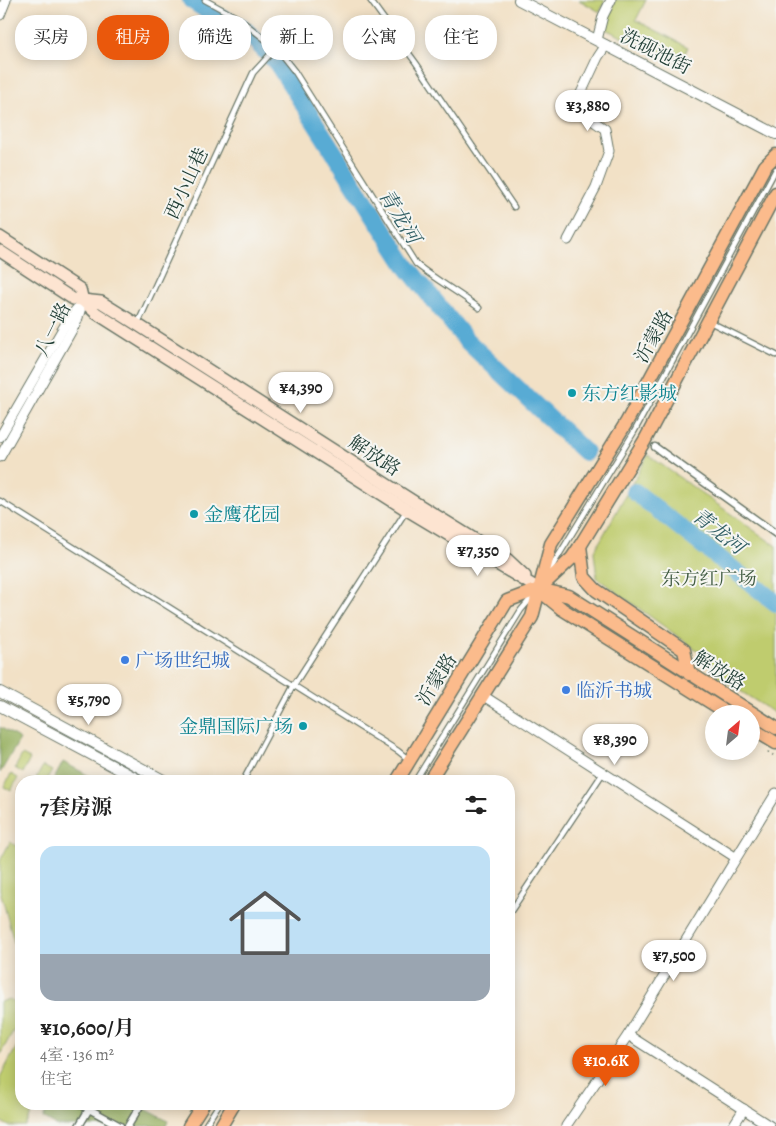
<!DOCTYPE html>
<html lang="zh">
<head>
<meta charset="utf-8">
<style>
  body { margin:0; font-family:Alegreya,"Noto Serif SC",serif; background:#f6f6f6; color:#222; height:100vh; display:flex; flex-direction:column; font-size:19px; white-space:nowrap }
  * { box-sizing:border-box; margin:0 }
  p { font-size:16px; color:#767676 }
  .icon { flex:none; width:28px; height:28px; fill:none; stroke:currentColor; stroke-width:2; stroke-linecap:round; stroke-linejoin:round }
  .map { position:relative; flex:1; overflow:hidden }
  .sheet { position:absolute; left:15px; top:775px; width:500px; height:335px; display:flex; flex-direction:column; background:#fff; border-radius:20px; box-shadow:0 2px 12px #0003 }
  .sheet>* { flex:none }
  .hud { position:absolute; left:15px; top:15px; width:500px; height:45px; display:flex; gap:10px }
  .needle { width:32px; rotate:28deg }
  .fabs { position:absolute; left:705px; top:705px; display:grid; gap:10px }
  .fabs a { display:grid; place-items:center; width:55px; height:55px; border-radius:50%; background:#fff; box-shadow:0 2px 12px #0003; font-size:25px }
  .price { position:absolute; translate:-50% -42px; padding:0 11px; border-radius:18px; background:#fff; color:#222; font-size:16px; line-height:32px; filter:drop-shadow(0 1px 2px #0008) }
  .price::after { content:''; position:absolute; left:50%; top:30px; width:15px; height:11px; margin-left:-8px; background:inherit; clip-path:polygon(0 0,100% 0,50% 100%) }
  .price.on { background:#ea580c; color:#fff }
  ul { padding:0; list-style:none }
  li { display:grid; align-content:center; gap:10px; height:265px; padding:0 25px }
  li span { display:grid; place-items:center; height:155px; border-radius:15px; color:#555 }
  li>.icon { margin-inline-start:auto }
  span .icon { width:90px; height:90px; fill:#fffc; stroke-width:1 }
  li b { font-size:21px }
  h2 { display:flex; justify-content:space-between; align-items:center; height:60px; padding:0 25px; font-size:21px }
  .tag { padding:0 18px; border-radius:20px; background:#fff; box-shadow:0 2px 12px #0003; font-size:18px; line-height:45px }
  .tag.on { background:#ea580c; color:#fff }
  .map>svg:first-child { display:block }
  .green { fill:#bfcc6e; stroke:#6f8451 }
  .forest { fill:#97b061; stroke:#5b764a }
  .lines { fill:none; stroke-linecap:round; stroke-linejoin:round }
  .river { stroke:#58abd4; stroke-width:18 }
  .service-casing { stroke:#697667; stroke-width:7 }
  .pedestrian-casing { stroke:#697667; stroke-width:9 }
  .minor-casing { stroke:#697667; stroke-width:11 }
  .tertiary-casing { stroke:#697667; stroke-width:12 }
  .secondary-casing { stroke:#697667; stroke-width:14 }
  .primary-casing { stroke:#697667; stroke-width:15 }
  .path { stroke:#697667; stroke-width:2; stroke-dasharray:1 4; stroke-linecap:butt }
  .service { stroke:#fff; stroke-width:4.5 }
  .pedestrian { stroke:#fff; stroke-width:6 }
  .minor { stroke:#fff; stroke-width:9 }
  .tertiary { stroke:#fff; stroke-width:10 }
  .secondary { stroke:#fde4d1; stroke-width:11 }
  .primary { stroke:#fbbb8c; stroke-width:12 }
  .culture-dot { fill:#0f9aa8; stroke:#f6f6f2; stroke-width:2 }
  .shop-dot { fill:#3f7fe0; stroke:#f6f6f2; stroke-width:2 }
  .labels { text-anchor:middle; stroke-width:4; stroke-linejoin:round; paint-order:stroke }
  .street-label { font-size:19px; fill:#1f3d34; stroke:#f6f6f2 }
  .culture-label { font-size:19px; fill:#0d838f; stroke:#f6f6f2; text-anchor:start }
  .park-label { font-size:19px; fill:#3f5a40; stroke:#f6f6f2 }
  .shop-label { font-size:19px; fill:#366cbe; stroke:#f6f6f2; text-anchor:start }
  .water-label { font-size:20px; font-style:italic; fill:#305e64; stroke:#f6f6f2 }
</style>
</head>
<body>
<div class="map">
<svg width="776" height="1126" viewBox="0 0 776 1126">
  <rect width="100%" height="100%" fill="#f6f6f2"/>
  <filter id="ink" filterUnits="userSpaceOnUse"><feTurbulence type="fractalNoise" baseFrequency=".02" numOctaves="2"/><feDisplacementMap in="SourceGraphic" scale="10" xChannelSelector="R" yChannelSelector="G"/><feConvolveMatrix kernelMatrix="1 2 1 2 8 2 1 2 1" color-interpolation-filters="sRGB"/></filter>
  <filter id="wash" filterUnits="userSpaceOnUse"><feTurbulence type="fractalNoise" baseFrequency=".0096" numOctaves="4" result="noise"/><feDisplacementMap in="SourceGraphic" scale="20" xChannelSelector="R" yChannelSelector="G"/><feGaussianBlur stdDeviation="1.12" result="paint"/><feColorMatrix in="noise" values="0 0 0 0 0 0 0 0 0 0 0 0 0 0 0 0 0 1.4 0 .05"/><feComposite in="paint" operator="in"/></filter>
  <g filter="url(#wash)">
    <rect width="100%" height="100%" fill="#f2e1c6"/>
    <g class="green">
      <path d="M579,0h26l-5,12z"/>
      <path d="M615,0h31l-10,20 52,27 -8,17 -75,-35z"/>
      <path d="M648,455l128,91v168l-62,-40 -9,-18 -108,-78 -3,-26z"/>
      <path d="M22,755l8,4 -7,14 -8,-5z"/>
      <path d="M43,766l9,5 -6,10h-5l-5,-2z"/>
      <path d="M11,774l7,4 -7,13 -7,-4z"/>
      <path d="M10,842l11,7v119l-21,-78v-29z"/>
      <path d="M9,999l12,6v12l-21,38v-53z"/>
      <path d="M21,1039v65h16l-12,22h-16l-9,-5v-44z"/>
    </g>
    <g class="forest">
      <path d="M0,727l20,12 -20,34z"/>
      <path d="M63,762l36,19h-46z"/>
      <path d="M51,1104h85l32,17 -2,5h-109l-14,-8z"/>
    </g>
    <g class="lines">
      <g class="river">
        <path d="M191,0l20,13 33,16 33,34 130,204 59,73 119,112"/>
        <path d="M635,492l141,111"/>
      </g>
    </g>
  </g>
  <g filter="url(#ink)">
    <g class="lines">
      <g class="service-casing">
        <g id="service">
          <path d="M370,0l46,63 98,144"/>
          <path d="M276,48l19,24 121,192c20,16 42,28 63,44"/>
          <path d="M710,322l66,33"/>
          <path d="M138,323l115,-250 23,-25 -38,-30 -33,-18"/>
          <path d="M0,501l398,250 10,8"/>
          <path d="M548,573l86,-141 142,-263"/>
          <path d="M243,781l51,-96 112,-174"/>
          <path d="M415,781l106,-171 12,-14"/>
          <path d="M509,914l94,-141"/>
          <path d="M205,1126l14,-22"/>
        </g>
      </g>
      <g class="pedestrian-casing">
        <g id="pedestrian">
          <path d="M655,447l121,87"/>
          <path d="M80,1104l40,22"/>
          <path d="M79,1126l13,-22"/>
          <path d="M128,1126l12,-20"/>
        </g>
      </g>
      <g class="minor-casing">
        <g id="minor">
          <path d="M0,15l6,-15"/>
          <path d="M597,40l6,-24 8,-16"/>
          <path d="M568,240l28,-53 13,-36 -4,-22 -31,-21 24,-51 8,-12"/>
          <path d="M0,437l69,-119 11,-13"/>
          <path d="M0,457l77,-136 6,-20"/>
          <path d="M482,695l253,162"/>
          <path d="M566,1126l62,-91"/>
          <path d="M733,1126l11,-17"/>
          <path d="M770,1126l-142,-91 148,-242"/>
        </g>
      </g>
      <g class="tertiary-casing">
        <g id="tertiary">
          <path d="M519,0l257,134"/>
          <path d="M0,692l165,89"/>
          <path d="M0,706l141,75"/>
        </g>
      </g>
      <g class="secondary-casing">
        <g id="secondary">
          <path d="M0,237l80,52 3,12 13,12 311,197 132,79"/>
          <path d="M0,251l73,48 28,3 37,23 273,175 97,60 17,16"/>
        </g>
      </g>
      <g class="primary-casing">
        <g id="primary">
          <path d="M580,546l4,31 12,13 88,60 5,24"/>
          <path d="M539,589l30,7 207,132"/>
          <path d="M540,591l22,18 167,105"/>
          <path d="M751,728l25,15"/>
          <path d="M397,781l110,-180 32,-12 33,-31 8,-12 65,-106 131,-247"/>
          <path d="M429,781l103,-164 19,-73 75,-121 139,-257 11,-11"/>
          <path d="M189,1126l14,-22"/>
          <path d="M221,1126l13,-22"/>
        </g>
      </g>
      <path class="path" d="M768,752l8,5"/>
      <use href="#service" class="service"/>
      <use href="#pedestrian" class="pedestrian"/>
      <use href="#minor" class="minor"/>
      <use href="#tertiary" class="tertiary"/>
      <use href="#secondary" class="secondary"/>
      <use href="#primary" class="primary"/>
    </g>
  </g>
  <g class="culture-dot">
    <circle cx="572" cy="393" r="5"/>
    <circle cx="194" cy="514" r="5"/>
    <circle cx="303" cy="726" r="5"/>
  </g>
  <g class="shop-dot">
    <circle cx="125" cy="660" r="5"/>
    <circle cx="566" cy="690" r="5"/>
  </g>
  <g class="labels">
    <g class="street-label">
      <text transform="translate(656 51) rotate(27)" y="7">洗砚池街</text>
      <text transform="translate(186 183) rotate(-65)" y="7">西小山巷</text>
      <text transform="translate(52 329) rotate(-64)" y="7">八一路</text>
      <text transform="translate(653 336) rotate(-61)" y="7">沂蒙路</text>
      <text transform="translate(375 455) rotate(33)" y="7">解放路</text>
      <text transform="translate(720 670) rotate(32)" y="7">解放路</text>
      <text transform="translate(436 679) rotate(-58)" y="7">沂蒙路</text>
    </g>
    <g class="culture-label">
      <text x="582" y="400">东方红影城</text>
      <text x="204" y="521">金鹰花园</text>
      <text x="293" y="733" text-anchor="end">金鼎国际广场</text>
    </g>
    <g class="park-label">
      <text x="709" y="585">东方红广场</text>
    </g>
    <g class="shop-label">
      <text x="135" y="667">广场世纪城</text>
      <text x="576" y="697">临沂书城</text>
    </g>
    <g class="water-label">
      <text transform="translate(400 216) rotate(58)" y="7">青龙河</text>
      <text transform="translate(719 531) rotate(38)" y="7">青龙河</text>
    </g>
  </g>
</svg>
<div class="fabs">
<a><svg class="needle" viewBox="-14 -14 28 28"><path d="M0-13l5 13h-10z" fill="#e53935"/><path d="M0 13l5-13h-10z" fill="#767676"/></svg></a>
</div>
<b class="price" style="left:588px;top:132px">¥3,880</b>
<b class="price" style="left:301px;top:414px">¥4,390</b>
<b class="price" style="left:478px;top:577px">¥7,350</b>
<b class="price" style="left:89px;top:726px">¥5,790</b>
<b class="price" style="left:615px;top:766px">¥8,390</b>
<b class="price" style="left:674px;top:982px">¥7,500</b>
<b class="price on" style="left:606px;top:1087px">¥10.6K</b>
<div class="hud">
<a class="tag">买房</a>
<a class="tag on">租房</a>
<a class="tag">筛选</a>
<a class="tag">新上</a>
<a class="tag">公寓</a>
<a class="tag">住宅</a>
</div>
<section class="sheet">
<h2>7套房源<svg class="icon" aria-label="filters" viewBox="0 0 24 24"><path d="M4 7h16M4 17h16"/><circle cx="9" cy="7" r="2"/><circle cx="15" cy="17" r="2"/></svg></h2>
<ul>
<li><span style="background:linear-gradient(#bfe0f5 70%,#9aa5b1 0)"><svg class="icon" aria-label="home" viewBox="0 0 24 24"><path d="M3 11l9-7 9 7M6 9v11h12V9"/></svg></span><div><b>¥10,600/月</b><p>4室 · 136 m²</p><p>住宅</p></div></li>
</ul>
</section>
</div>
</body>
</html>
